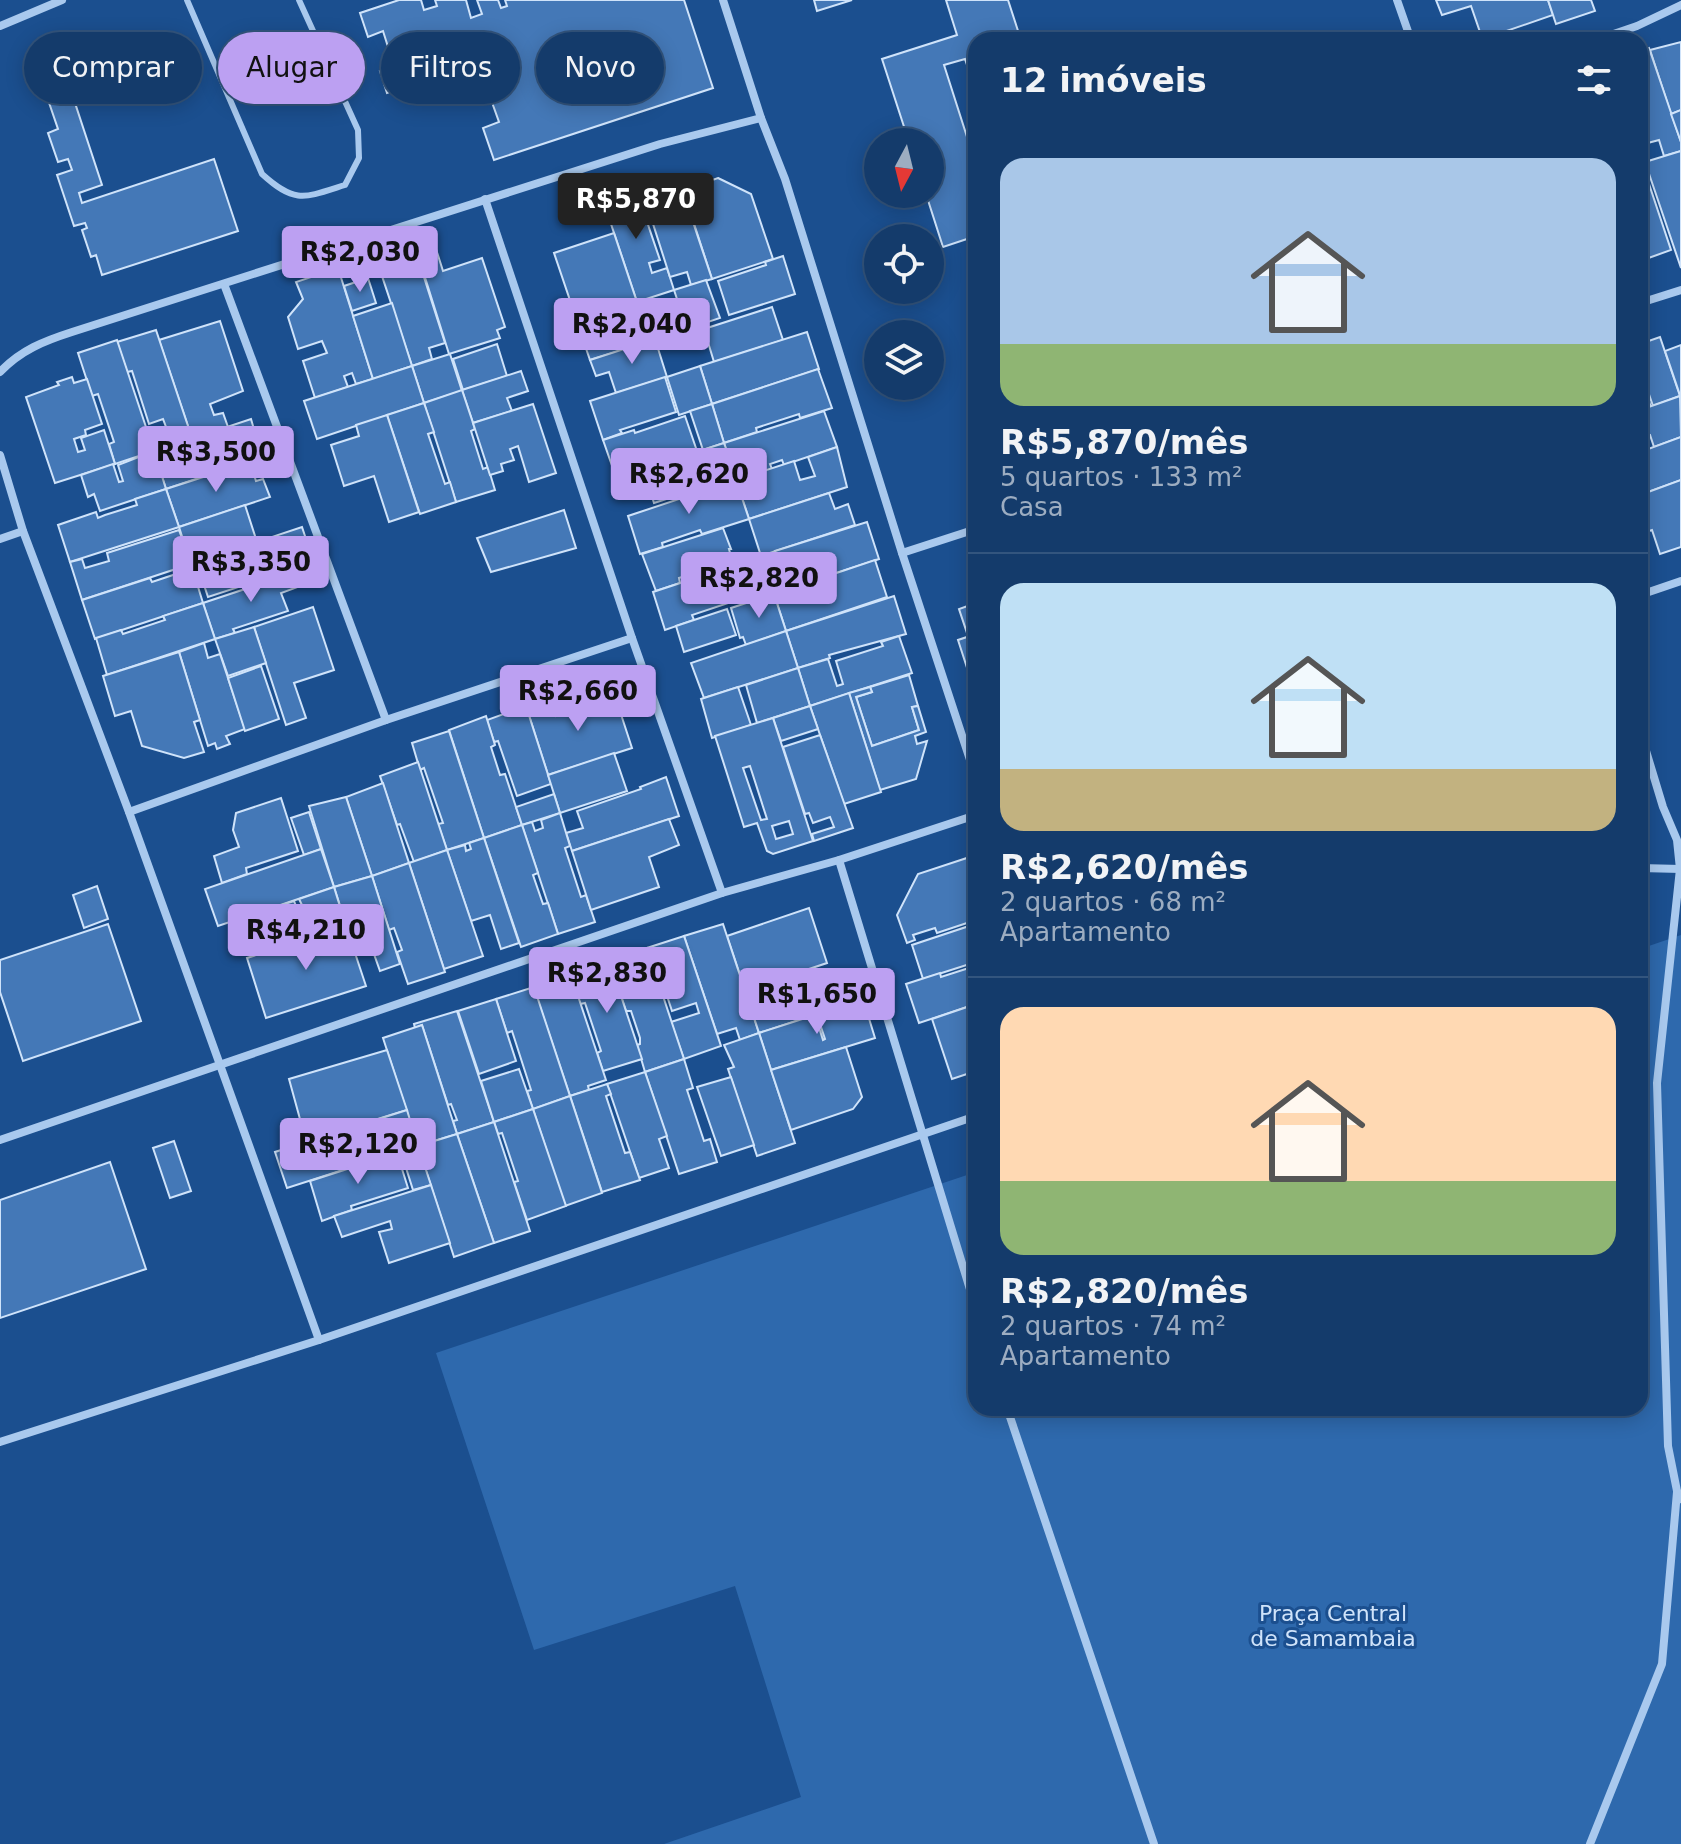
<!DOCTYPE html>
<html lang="pt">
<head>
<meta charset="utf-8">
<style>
  body { margin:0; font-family:"DejaVu Sans",sans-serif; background:#214673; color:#f1f3f6; height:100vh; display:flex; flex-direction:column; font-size:30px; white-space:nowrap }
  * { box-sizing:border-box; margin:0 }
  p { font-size:26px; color:#9dadc1 }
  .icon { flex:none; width:44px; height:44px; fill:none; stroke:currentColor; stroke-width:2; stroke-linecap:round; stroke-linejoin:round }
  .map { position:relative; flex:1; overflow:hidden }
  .drawer { position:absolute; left:968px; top:32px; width:680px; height:1384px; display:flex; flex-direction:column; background:#143b6b; border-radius:24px; box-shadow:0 4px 20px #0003,0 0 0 2px #33557e }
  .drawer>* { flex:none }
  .top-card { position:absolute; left:24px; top:32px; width:760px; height:72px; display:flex; gap:16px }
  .needle { width:52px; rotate:187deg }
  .controls { position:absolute; left:864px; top:128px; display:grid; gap:16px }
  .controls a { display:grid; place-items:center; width:80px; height:80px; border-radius:50%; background:#143b6b; box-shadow:0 4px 20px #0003,0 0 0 2px #33557e; font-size:40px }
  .price { position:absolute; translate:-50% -68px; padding:0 18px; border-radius:8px; background:#bca0f2; color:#111; font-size:26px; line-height:52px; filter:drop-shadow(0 2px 4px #0008) }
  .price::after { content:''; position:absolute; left:50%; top:48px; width:24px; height:18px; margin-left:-12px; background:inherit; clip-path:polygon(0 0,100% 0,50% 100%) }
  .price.on { background:#222; color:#fff }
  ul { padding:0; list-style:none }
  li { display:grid; align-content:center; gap:16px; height:424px; padding:0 32px }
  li+li { border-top:2px solid #33557e }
  li span { display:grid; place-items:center; height:248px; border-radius:24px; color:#555 }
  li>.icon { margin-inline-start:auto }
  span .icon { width:144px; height:144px; fill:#fffc; stroke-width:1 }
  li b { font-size:34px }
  h2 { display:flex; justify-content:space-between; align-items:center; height:96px; padding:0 32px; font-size:34px }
  .pill { padding:0 28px; border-radius:36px; background:#143b6b; box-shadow:0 4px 20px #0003,0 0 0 2px #33557e; font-size:28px; line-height:72px }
  .pill.on { background:#bca0f2; color:#111 }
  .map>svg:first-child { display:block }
  .green { fill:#2e69ad }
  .building { fill:#4478b7; stroke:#cfe3fa; stroke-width:2; fill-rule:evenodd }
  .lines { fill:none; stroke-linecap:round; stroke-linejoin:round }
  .lane { stroke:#a9c9ee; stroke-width:6 }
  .street { stroke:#a9c9ee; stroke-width:8 }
  .labels { text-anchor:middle; stroke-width:6; stroke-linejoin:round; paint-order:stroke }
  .park-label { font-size:22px; fill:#cfe3fa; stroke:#1b4f8f }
</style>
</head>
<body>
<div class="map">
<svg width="1681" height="1844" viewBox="0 0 1681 1844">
  <rect width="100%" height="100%" fill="#1b4f8f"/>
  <path class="green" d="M1681,935v909h-1017l137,-47 -66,-211 -201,64 -98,-297 540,-181v236h664v-459z"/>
  <g class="building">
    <path d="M399,0h22l3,10 13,-4 -2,-6h31l5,18 11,-4 -5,-14h21l3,8 6,-2 -2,-6h179l29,88 -219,72 -11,-32 16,-6 -10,-28 -14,6 -7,-18 15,-5 -5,-14 -20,7 -5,-15 -12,4 4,14 -58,20 -7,-22 14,-5 -11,-35 -15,6 -8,-24z"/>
    <path d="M814,0h38l-35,11z"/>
    <path d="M946,0h62l13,40h-45v52l-11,-33 -21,6 32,100v71l-33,11 -17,-53h4v-52h-21l-27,-83 75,-24z"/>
    <path d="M1436,0h112l5,15 -64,22 -9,-5 -9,-26 -29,9z"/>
    <path d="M1548,0h43l4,11 -39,13z"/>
    <path d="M1681,42v68l-10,4 -21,-64z"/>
    <path d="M1649,48l32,94v9l-17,5 -5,-16 -15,4 -4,-11v-82z"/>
    <path d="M66,84l6,17 2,-1 28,85 -23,8 3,10 132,-44 24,72 -136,44 -6,-20 -5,2 -9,-27 5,-2 -2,-5 -11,3 -17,-51 15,-5 -4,-11 -10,3 -10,-29 10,-4 -13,-38z"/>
    <path d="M1681,110v32l-10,-28z"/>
    <path d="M1681,151v117l-36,-106z"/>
    <path d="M1642,163l29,87 -31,11v-97z"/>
    <path d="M718,178l33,16 22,65 -61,20 -29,-89z"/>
    <path d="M640,182l7,23 -5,2 18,53 -11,3 3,10 15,-5 7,22 -37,12 -36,-108z"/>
    <path d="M681,186l31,93 -21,6 -4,-13 -17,5 -24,-75 18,-6v-4z"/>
    <path d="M614,233l23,69 -60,19 -23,-68z"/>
    <path d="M414,245l4,10 -5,1 5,16 4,-1 23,72 -16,5 3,11 -20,7 -36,-108z"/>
    <path d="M436,249l7,22 39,-13 23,69 -8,3 3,8 -51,16 -31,-99z"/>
    <path d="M783,256l12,38 -66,21 -11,-34 48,-16 -1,-3z"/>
    <path d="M338,268l35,111 -17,5 -4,-11 -8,3 4,11 -33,11 -12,-37 24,-8 -5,-12 -24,8 -10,-32 15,-18 -7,-17z"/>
    <path d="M368,278l8,25 -24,8 -8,-25z"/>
    <path d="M706,280l14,38 -33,11 -13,-39z"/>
    <path d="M392,303l20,63 -39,13 -20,-63z"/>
    <path d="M631,305l5,15 3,-2 9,24 -58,18 -8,-23 13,-4 -5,-16z"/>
    <path d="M772,307l11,33 -69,22 -10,-33z"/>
    <path d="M220,321l23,70 -33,13 4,11 9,-2 5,14 -36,11 -33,-98z"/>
    <path d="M156,330l36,108 -38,13 -6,-18 18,-6 -3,-8 -14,5 -17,-53 -5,1 -10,-30z"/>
    <path d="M807,332l12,37 -107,35 -12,-38z"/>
    <path d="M1660,337l20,59 -27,10 -13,-38v-24z"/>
    <path d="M655,339l12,38 -51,16 -7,-21 -13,4 -6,-16z"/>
    <path d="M117,340l37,111 -39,13 -6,-20 5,-2 -16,-48 -6,2 -14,-43z"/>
    <path d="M497,344l10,32 -44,14 -10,-31z"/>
    <path d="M1681,345v53l-16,-47z"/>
    <path d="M450,354l12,37 -38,12 -12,-37z"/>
    <path d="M412,366l12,37 -107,36 -13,-38z"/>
    <path d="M700,366l12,38 -33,11 -12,-38z"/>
    <path d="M818,369l14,39 -32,10 -1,-4 -43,14 1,4 -33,11 -12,-39z"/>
    <path d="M521,371l7,20 -21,7 5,13 -39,12 -11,-33z"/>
    <path d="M72,377l2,6 13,-4 15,45 -17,6 1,5 -12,4 4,13 7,-2 -4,-12 23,-8 11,34 -60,19 -29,-86 33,-12 -2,-3z"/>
    <path d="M665,377l11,35 -56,18 2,3 -19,7 -13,-39z"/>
    <path d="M1640,382h2l9,25 -11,3z"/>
    <path d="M462,390l13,39 -4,2 12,38 5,-2 7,23 -39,12 -32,-99z"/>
    <path d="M1680,396l1,41 -27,10 -4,-12 -7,-1 -3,-24z"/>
    <path d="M424,403l10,29 -6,2 17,50 5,-2 6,20 -36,12 -33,-99z"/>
    <path d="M533,404l23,69 -27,9 -11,-36 -8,3 4,11 -13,4 2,7 -13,4 -17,-52z"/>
    <path d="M712,404l12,39 -21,7 -13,-39z"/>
    <path d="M824,411l13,36 -53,18 -2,-5 -12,4 2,5 -36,11 -12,-37z"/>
    <path d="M387,415l32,97 -30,10 -15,-46 -30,10 -13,-41 28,-9 -3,-11z"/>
    <path d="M685,416l12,35 -81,26 -13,-37 31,-10 1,3z"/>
    <path d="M251,419l11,38 -96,32 -12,-38 18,-6 1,5 7,-3 -1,-4z"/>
    <path d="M1681,437v43l-41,15v-43z"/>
    <path d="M724,443l12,34 -82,26 -11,-34z"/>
    <path d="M837,447l10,40 -98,32 -13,-39 58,-19 6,19 15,-4 -7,-19z"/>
    <path d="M154,451l12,38 -66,22 -6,-17 -6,3 -7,-22 32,-11 6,18 4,-1 -5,-16z"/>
    <path d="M250,462l6,19 7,-2 7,18 -91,30 -13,-38z"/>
    <path d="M736,480l13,39 -47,15 -2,-4 -38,13 1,4 -23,7 -12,-38z"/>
    <path d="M1681,480v67l-21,7 -8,-24 -12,4v-39z"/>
    <path d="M166,489l13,38 -109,35 -12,-37 38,-13 2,6 7,-3 32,-10 -2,-6z"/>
    <path d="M829,493l6,16 13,-5 7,21 -94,31 -12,-37z"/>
    <path d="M245,505l12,37 -66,22 -12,-37z"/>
    <path d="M564,510l12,38 -85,24 -14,-34z"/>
    <path d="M867,522l12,37 -91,30 -13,-38z"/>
    <path d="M302,527l13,39 -24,8 -1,-4 -82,27 -6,-18 -6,2 -5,-17z"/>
    <path d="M723,528l8,21h-2l3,12 -53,17 1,5 -24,8 -14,-37z"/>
    <path d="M179,530l12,34 -109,36 -12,-38 12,-3 3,9 24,-7 -2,-8z"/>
    <path d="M761,556l13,38 -17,5 -1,-4 -7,1 -57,19 2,5 -29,10 -12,-38 85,-28 7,19 4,-1 -7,-19z"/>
    <path d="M875,560l12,37 -101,34 -12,-37z"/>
    <path d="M191,564l12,39 -108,36 -13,-39 68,-22 2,4 27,-9 -1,-4z"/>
    <path d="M302,570l4,14 -25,9 7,18 -55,18 2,4 -20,6 -12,-36z"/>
    <path d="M774,594l12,37 -40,14 -3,-8 -3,1 -9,-30z"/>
    <path d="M894,596l12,38 -77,21 1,3 -32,10 -12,-37z"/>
    <path d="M203,603l12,36 -108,36 -11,-37 25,-8 2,4 42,-14 -2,-4z"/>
    <path d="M976,603v31l-8,2 -9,-27z"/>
    <path d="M313,607l21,63 -40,13 12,35 -20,7 -32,-98z"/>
    <path d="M727,609l9,26 -52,17 -8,-26z"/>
    <path d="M254,627l12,36 -38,13 -13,-37z"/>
    <path d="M786,631l12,37 -94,30 -13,-35z"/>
    <path d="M976,634v41l-6,2 -12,-37z"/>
    <path d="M899,636l13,37 -102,33 -12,-38 30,-9 9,27 6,-2 -7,-23 47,-15 -2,-4z"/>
    <path d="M204,643l4,15 12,-4 25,75 -19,7 4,8 -13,5 -2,-6 -7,3 -29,-94z"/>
    <path d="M179,652l21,68 -6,2 10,30 -20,6 -42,-12 -11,-35 -16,5 -12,-40z"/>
    <path d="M261,666l18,53 -34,12 -17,-53z"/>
    <path d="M798,668l12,38 -53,17 -11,-38z"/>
    <path d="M909,675l9,31 -6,1 7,23 -47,16 -16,-49 16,-5 -2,-5z"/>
    <path d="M738,687l13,38 -39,13 -11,-39z"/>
    <path d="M870,687l2,5 -16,5 16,49 47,-16 -7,-23 6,-1 8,26 -11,4 2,8 10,-3 -11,38 -36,11 -31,-97z"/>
    <path d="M849,693l32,99 -37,12 -34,-98z"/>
    <path d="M615,696l17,52 -84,27 -22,-69 24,-8 6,18z"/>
    <path d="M526,706l25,78 -34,12 -19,-55 -4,1 -7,-22z"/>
    <path d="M810,706l8,23 -37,12 -8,-23z"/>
    <path d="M486,716l9,29 -4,2 9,28 5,-1 17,51 -38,13 -35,-108z"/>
    <path d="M773,718l40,123 -40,13 -6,-3 -10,-28 -13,4 -29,-91zM750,766l17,53 -6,1 -18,-52zM789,821l4,13 -17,5 -4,-13z"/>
    <path d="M449,731l35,107 -37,12 -9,-26 5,-1 -19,-55 -4,2 -8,-27z"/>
    <path d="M820,735l33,93 -39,13 -2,-7 22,-7 -4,-10 -17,6 -4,-10 -4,1 -22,-67z"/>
    <path d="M614,753l13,38 -67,22 -12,-38z"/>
    <path d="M418,762l29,88 -33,12 -14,-38 -3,1 -17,-49z"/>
    <path d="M666,777l13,39 -107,35 -6,-18 17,-5 -6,-17 64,-22 -1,-2z"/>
    <path d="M383,783l26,80 -37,13 -26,-79z"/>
    <path d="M554,794l6,19 -38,12 -6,-18z"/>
    <path d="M346,797l26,79 -38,11 -25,-81z"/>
    <path d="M281,798l17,53 -52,17 1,6 -25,9 -8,-27 25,-9 -6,-17 3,-17z"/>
    <path d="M309,812l12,37 -17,6 -13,-37z"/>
    <path d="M560,813l10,33 -5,2 16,49 5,-2 9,27 -37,12 -36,-109 10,-3 3,9 8,-3 -2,-8z"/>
    <path d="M669,819l10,26 -30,12 10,30 -68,23 -19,-59z"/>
    <path d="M522,825l16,48 -5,2 10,29 5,-1 10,31 -37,13 -37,-109z"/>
    <path d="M484,838l35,105 -18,6 -11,-34 -19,6 -24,-71 18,-5 1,6 5,-2 -2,-6z"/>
    <path d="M321,849l13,38 -116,39 -13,-37z"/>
    <path d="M447,850l36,106 -39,13 -35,-106z"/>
    <path d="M976,855v65l-39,13 -2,-5 -22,7 2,5 -8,3 -10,-28 21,-41z"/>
    <path d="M409,863l36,109 -37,12 -11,-32 5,-2 -8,-22 -5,2 -17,-54z"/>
    <path d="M372,876l28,88 -20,7 -10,-28 -16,6 -20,-62z"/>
    <path d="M97,886l11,33 -24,9 -11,-33z"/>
    <path d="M334,887l12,39 -94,30 -13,-37 55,-18 2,5 6,-1 -3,-6z"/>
    <path d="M809,908l18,55 -36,12 2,6 -46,15 -20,-60z"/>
    <path d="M976,920v42l-53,17 -11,-34 60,-20 -1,-3z"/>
    <path d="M108,924l33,97 -118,40 -23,-69v-32z"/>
    <path d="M723,924l36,109 -19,7 -4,-12 -19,6 -33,-98z"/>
    <path d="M346,926l20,60 -100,32 -19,-60z"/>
    <path d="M684,936l37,110 -37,13 -13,-37 28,-9 -3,-10 -24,8 -6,-18 -4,1 -15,-46z"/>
    <path d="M647,948l37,111 -39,13 -8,-27 3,-1v-6l-9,-27h-5l-17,-51z"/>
    <path d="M609,960l33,99 -39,12 -6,-18 4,-2 -16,-48 -5,1 -10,-31z"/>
    <path d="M972,967l4,7v30l-57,19 -13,-39 34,-11 1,4z"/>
    <path d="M821,972l5,18 22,-7 6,19 -95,31 -12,-37 36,-12 1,5 19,-6 -2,-5z"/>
    <path d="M571,984l3,10 3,-1 29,87 -18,6 1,4 -19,6 -34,-101z"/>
    <path d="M534,987l36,109 -37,13 -6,-18 4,-1 -19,-59 -5,2 -11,-34z"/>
    <path d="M496,999l20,62 -37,13 -21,-63z"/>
    <path d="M863,999l12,39 -104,32 -12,-37 56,-18 8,25 2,-1 -7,-21 33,-11 -1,-4z"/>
    <path d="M976,1004v67l-24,8 -20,-60z"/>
    <path d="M457,1011l37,111 -37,12 -4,-13 4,-1 -6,-16 -3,1 -26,-80 -7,3 -1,-4z"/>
    <path d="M422,1025l35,109 -39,12 -35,-108z"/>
    <path d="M759,1033l36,110 -38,13 -29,-87 6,-2 -10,-22z"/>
    <path d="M846,1047l16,50 -9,12 -62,21 -20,-60z"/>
    <path d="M387,1050l20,60 -101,31 -17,-62z"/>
    <path d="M684,1059l9,29 -6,2 17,51 6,-2 7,23 -38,12 -34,-102z"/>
    <path d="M519,1069l14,40 -39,13 -13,-41z"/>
    <path d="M645,1072l22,64 -8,3 10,29 -30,10 -32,-94z"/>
    <path d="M731,1077l23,68 -33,11 -24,-69z"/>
    <path d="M607,1084l4,10 -5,2 19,57 5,-1 10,28 -38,12 -32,-96z"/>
    <path d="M570,1096l32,97 -37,13 -32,-97z"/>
    <path d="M533,1109l33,97 -39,14 -13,-38 4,-1 -16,-48 -4,1 -4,-12z"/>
    <path d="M407,1110l6,20 -10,3 3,11 -36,12 1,5 -84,27 -12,-36z"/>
    <path d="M494,1122l36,109 -36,12 -37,-109z"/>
    <path d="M457,1134l37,109 -40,14 -36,-111z"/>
    <path d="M174,1141l17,50 -21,7 -17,-50z"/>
    <path d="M418,1146l13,39 -18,5 -12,-38z"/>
    <path d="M397,1153l11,35 -57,18 1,4 -30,11 -12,-40z"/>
    <path d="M110,1162l36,107 -146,49v-118z"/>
    <path d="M431,1185l19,58 -61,20 -10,-31 13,-3 -2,-8 -48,16 -8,-21z"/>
  </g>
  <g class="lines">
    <path class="lane" d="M187,0l75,174c33,30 42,24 83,11l14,-27 -1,-28 -59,-130"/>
    <g class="street">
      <path d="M723,0l38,118"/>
      <path d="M1397,0l14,40"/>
      <path d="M0,26l62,-26"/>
      <path d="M1596,40l41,-14 44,-21"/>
      <path d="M485,199l147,439 90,255"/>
      <path d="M224,284l162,436"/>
      <path d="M1640,303l41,-13"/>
      <path d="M0,372c21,-22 44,-31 72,-40l588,-188 101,-26 24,61 117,374 74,225"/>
      <path d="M0,455l23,76 106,281 190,528"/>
      <path d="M0,539l23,-8"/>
      <path d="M902,553l74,-24"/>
      <path d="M1640,595l41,-14"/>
      <path d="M1640,731l23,76 14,33 3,29 -23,214 11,363 9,45 4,8"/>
      <path d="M129,812l257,-92 246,-82"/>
      <path d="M839,860l137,449"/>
      <path d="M1640,868l41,1"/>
      <path d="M0,1140l722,-247 117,-33 137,-45"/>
      <path d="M1007,1408l147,436"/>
      <path d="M0,1442l319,-102 657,-224"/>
      <path d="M1590,1844l72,-180 15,-172"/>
    </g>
  </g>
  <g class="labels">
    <g class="park-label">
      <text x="1333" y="1621">Praça Central<tspan x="1333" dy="25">de Samambaia</tspan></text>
    </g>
  </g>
</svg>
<div class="controls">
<a><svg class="needle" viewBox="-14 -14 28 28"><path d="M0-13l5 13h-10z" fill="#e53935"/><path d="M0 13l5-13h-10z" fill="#9dadc1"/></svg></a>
<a><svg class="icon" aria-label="locate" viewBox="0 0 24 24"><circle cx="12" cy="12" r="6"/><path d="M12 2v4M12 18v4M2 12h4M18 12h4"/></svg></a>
<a><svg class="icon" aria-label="layers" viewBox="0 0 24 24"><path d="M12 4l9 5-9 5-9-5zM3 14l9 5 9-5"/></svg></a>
</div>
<b class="price on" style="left:636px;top:241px">R$5,870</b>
<b class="price" style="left:360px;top:294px">R$2,030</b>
<b class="price" style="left:632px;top:366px">R$2,040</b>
<b class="price" style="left:216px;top:494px">R$3,500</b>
<b class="price" style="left:689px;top:516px">R$2,620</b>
<b class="price" style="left:251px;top:604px">R$3,350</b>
<b class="price" style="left:759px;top:620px">R$2,820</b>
<b class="price" style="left:578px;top:733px">R$2,660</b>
<b class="price" style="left:306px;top:972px">R$4,210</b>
<b class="price" style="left:607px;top:1015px">R$2,830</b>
<b class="price" style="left:817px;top:1036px">R$1,650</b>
<b class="price" style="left:358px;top:1186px">R$2,120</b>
<div class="top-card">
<a class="pill">Comprar</a>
<a class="pill on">Alugar</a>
<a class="pill">Filtros</a>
<a class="pill">Novo</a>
</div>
<section class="drawer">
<h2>12 imóveis<svg class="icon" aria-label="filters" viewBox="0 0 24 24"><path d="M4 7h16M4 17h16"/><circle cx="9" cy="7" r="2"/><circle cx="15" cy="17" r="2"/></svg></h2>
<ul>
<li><span style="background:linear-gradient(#a9c7e8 75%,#8fb573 0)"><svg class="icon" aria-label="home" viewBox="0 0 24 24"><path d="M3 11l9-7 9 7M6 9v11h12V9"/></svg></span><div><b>R$5,870/mês</b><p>5 quartos · 133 m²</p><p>Casa</p></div></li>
<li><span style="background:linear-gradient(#bfe0f5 75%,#c2b280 0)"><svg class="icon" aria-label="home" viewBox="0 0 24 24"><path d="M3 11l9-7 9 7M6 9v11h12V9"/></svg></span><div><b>R$2,620/mês</b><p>2 quartos · 68 m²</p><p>Apartamento</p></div></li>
<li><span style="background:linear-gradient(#ffd9b3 70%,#8fb573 0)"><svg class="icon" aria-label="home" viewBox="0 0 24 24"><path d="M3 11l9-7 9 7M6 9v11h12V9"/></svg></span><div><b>R$2,820/mês</b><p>2 quartos · 74 m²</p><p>Apartamento</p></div></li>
</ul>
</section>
</div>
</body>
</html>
